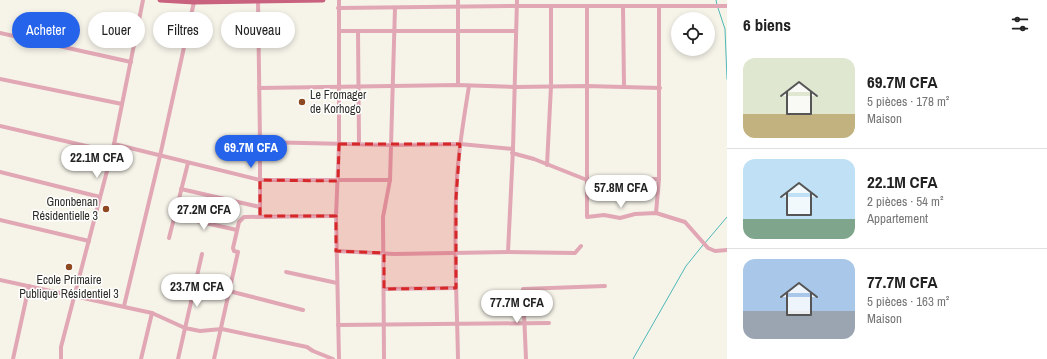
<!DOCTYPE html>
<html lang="fr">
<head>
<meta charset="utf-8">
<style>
  body { margin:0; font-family:"Archivo Narrow",sans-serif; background:#f6f6f6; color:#222; height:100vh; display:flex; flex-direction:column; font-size:15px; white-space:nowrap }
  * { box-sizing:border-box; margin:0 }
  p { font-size:13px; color:#767676 }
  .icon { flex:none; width:22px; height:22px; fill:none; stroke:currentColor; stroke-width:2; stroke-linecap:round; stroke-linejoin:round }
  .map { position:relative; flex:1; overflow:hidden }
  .sheet { display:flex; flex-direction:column; background:#fff; width:320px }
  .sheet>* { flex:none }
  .top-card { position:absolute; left:12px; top:12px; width:380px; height:36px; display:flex; gap:8px }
  .tools { position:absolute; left:671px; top:12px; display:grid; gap:8px }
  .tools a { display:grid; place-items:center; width:44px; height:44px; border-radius:50%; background:#fff; box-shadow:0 2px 6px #0003; font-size:20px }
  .price { position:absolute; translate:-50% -34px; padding:0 9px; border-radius:14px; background:#fff; color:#222; font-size:13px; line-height:26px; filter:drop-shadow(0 1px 2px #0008) }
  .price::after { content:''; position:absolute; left:50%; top:24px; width:12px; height:9px; margin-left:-6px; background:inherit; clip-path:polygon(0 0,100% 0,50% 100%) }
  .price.selected { background:#2563eb; color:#fff }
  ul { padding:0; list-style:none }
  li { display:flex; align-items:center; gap:12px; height:100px; padding:0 16px }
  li+li { border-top:1px solid #e0e0e0 }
  li span { display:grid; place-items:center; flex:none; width:112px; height:80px; border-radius:12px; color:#555 }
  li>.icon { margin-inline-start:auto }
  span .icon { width:48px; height:48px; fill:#fffc; stroke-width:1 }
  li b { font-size:17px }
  h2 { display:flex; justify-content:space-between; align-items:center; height:48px; padding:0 16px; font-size:17px }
  .chip { padding:0 14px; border-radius:18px; background:#fff; box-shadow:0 2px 6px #0003; font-size:14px; line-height:36px }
  .chip.selected { background:#2563eb; color:#fff }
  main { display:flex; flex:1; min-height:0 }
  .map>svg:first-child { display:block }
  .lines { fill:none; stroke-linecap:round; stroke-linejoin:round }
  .stream { stroke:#4eb7b7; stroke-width:1 }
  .minor { stroke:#e1a7b4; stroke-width:4 }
  .major { stroke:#c8627f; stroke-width:5 }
  .marked { fill:#d62828; fill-opacity:0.2; stroke:#d62828; stroke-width:3; stroke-dasharray:8 5; stroke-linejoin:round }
  .poi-dot { fill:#8e4920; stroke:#fff; stroke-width:1.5 }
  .labels { text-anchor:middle; stroke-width:3; stroke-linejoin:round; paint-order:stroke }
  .poi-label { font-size:12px; fill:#2d2d28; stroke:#fff; text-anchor:start }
</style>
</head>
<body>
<main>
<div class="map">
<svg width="727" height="359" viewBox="0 0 727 359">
  <rect width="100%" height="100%" fill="#f6f4e9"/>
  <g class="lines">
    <g class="stream">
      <path d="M716,0l1,5"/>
      <path d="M718,8l7,21 2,50"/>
      <path d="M705,243l22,-26"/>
      <path d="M633,359l53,-93 17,-21"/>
    </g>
    <g class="minor">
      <path d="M258,0l2,142v74"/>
      <path d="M587,6v211l17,-2 16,3 15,-4 21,-1 29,9 23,26 7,3 12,-1"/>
      <path d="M623,6l1,81"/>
      <path d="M338,8l179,-2h210"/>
      <path d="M339,31h177"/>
      <path d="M358,31l1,113"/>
      <path d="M0,33l131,29"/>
      <path d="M0,79l122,25"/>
      <path d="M458,85v-85"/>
      <path d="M259,88l199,-3 57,2 72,-1 73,2"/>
      <path d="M0,126l112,26"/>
      <path d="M260,142l132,3 68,-1 53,5"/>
      <path d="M114,144l146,36h130"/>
      <path d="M512,153l22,6 53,21 72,-1"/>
      <path d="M547,165l4,-79v-80"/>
      <path d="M0,172l100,25"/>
      <path d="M181,189l79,18"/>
      <path d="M656,213l3,-34v-172"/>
      <path d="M174,216l63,14"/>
      <path d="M0,220l89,21"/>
      <path d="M169,238l19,-75"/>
      <path d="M336,251l58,3 114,-2 67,1 6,-7"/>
      <path d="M508,252l5,-103 4,-149"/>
      <path d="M286,272l51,11"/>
      <path d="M0,280l152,33 33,15 15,3 22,-2 85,18 6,4 20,8"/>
      <path d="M384,289l72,-1"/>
      <path d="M229,291l74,19"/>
      <path d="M124,306l36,-150 34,-154"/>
      <path d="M338,325l211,-2"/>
      <path d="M13,359l16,-73"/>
      <path d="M61,359v-12l53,-203 29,-144"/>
      <path d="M141,359l11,-46"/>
      <path d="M178,359l24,-105"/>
      <path d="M214,359l24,-107 -4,-1 -1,-3 6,-26 5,-5 92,-1"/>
      <path d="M339,359l-3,-143 3,-72v-144"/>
      <path d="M384,359l-1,-142 7,-37 5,-172"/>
      <path d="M458,359c-1,-54 -4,-108 -2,-161 1,-38 7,-75 13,-112"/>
      <path d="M526,359l-3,-70 82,-3"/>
    </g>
    <path class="major" d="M160,0l34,2 129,-2"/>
  </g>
  <path class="marked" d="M339,144h121l-4,54v90l-72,1v-36l-48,-2v-35h-76v-36l78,1z"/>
  <g class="poi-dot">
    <circle cx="302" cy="102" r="4"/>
    <circle cx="106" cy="209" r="4"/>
    <circle cx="69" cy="267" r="4"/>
  </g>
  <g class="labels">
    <g class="poi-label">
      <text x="310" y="99">Le Fromager<tspan x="310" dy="14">de Korhogo</tspan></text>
      <text x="98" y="206" text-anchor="end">Gnonbenan<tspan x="98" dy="14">Résidentielle 3</tspan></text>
      <text x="69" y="284" text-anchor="middle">Ecole Primaire<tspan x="69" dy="14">Publique Résidentiel 3</tspan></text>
    </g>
  </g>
</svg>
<div class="tools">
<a><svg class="icon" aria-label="locate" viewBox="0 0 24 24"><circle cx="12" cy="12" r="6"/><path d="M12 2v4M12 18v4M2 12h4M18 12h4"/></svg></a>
</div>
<b class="price selected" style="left:251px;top:169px">69.7M CFA</b>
<b class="price" style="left:97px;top:179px">22.1M CFA</b>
<b class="price" style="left:621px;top:209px">57.8M CFA</b>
<b class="price" style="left:204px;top:231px">27.2M CFA</b>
<b class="price" style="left:197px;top:308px">23.7M CFA</b>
<b class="price" style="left:517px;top:324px">77.7M CFA</b>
<div class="top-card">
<a class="chip selected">Acheter</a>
<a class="chip">Louer</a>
<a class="chip">Filtres</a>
<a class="chip">Nouveau</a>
</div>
</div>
<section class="sheet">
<h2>6 biens<svg class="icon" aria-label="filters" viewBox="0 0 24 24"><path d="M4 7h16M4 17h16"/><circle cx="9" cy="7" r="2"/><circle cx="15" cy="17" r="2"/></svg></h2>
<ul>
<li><span style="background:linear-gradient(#dfe7d0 70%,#c2b280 0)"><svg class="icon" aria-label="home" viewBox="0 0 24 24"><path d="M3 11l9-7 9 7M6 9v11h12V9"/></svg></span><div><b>69.7M CFA</b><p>5 pièces · 178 m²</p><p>Maison</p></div></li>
<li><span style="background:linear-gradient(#bfe0f5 75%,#7fa58c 0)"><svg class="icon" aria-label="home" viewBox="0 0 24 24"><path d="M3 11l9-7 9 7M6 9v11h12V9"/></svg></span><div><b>22.1M CFA</b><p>2 pièces · 54 m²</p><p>Appartement</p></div></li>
<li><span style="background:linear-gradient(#a9c7e8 65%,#9aa5b1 0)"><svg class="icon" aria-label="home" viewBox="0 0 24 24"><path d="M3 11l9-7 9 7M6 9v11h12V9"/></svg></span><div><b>77.7M CFA</b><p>5 pièces · 163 m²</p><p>Maison</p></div></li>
</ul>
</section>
</main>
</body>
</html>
